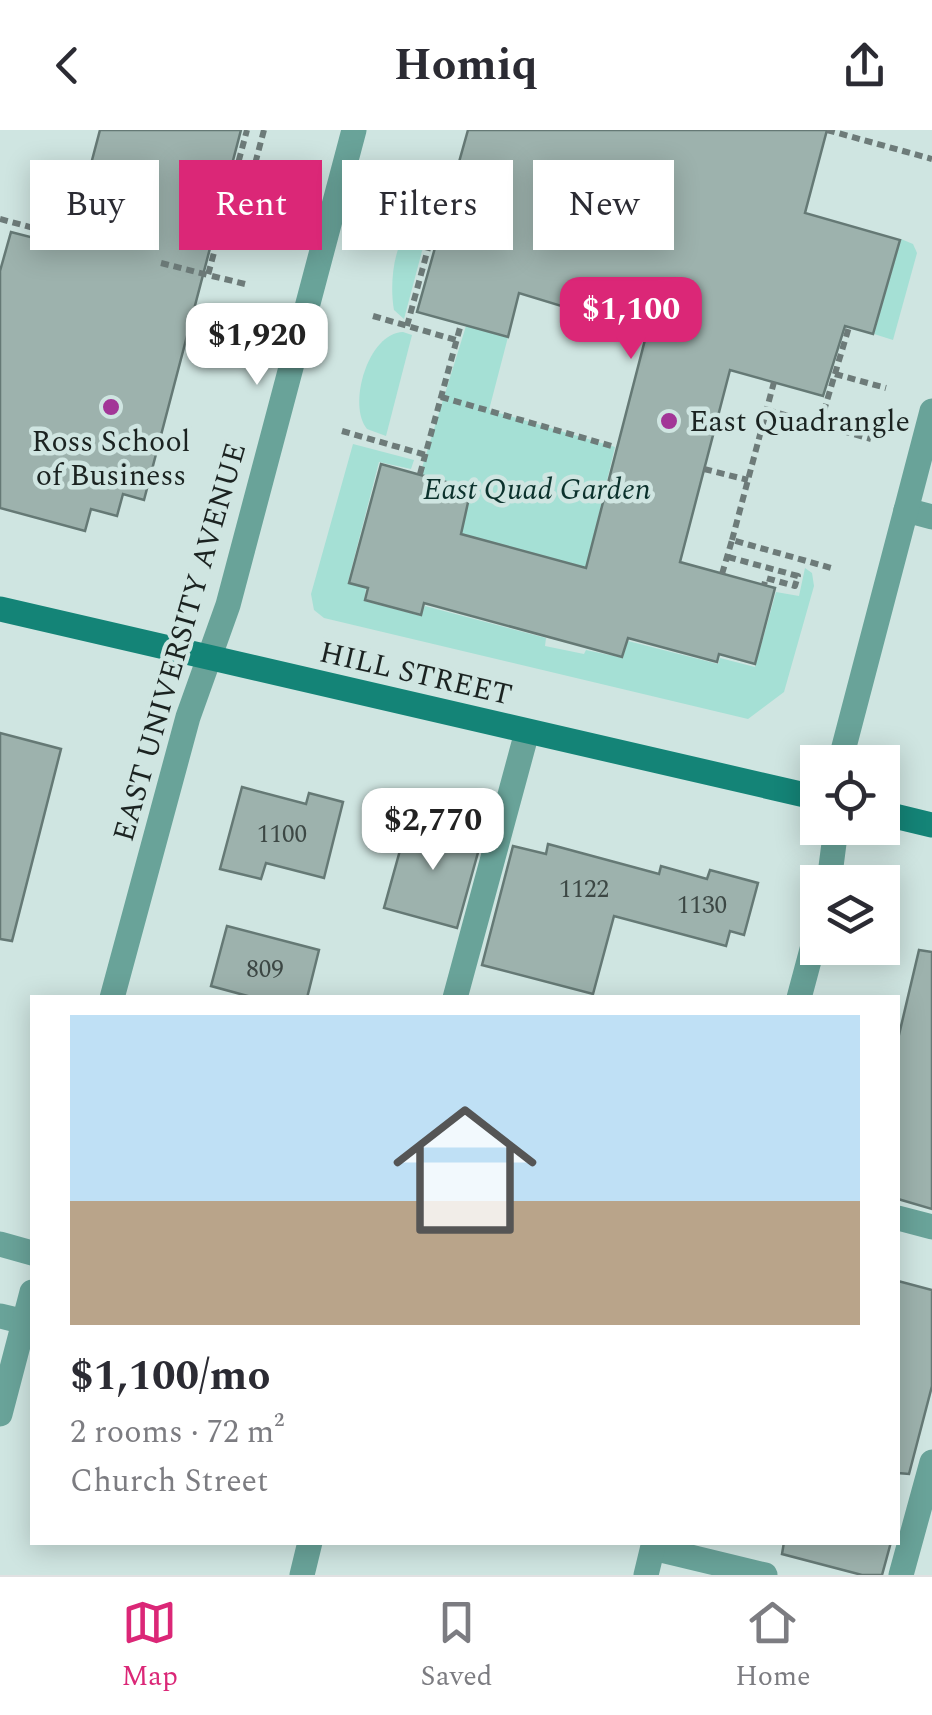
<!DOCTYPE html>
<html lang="en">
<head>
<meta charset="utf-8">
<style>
  body { margin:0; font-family:Spectral,serif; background:#f7f7f7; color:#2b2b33; height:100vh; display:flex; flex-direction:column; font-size:38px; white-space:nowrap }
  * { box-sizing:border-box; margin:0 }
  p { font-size:32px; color:#7c7c81 }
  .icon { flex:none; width:55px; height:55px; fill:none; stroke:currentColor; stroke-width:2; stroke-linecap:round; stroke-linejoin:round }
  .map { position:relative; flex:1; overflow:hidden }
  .drawer { position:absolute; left:30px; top:865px; width:870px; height:550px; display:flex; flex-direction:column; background:#fff; border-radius:0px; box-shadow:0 5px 25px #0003 }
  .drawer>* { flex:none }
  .guide { position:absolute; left:30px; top:30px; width:872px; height:90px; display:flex; gap:20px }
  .controls { position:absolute; left:800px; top:615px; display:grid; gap:20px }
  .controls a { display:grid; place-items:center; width:100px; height:100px; border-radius:0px; background:#fff; box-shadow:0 5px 25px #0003; font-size:50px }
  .price { position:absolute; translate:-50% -85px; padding:0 22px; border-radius:20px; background:#fff; color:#222; font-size:32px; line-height:65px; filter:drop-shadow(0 2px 5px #0008) }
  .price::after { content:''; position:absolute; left:50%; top:60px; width:30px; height:22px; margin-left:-15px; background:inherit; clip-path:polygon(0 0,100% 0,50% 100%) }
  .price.on { background:#db2777; color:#fff }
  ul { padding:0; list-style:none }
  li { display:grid; align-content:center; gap:20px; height:530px; padding:0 40px }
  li+li { border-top:2px solid #e1e1e2 }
  li span { display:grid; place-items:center; height:310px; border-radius:0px; color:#555 }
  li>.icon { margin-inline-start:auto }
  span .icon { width:180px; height:180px; fill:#fffc; stroke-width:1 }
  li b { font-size:42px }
  .pill { padding:0 35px; border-radius:0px; background:#fff; box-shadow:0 5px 25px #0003; font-size:35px; line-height:90px }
  .pill.on { background:#db2777; color:#fff }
  header { display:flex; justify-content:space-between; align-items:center; height:130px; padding:0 40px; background:#fff; font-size:45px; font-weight:700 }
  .dock { display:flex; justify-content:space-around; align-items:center; height:140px; border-top:2px solid #e1e1e2; background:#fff; font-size:28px; color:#7c7c81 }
  .dock a { display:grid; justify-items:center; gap:5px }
  .dock .on { color:#db2777 }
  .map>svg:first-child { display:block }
  .green { fill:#a5e0d5 }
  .building { fill:#9db2ad; stroke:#657975; stroke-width:2.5 }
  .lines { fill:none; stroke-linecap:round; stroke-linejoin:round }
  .path { stroke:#6d7b79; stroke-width:6; stroke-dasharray:8 5; stroke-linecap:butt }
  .lane { stroke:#69a399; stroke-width:25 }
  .street { stroke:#69a399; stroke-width:25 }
  .secondary { stroke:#148477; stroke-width:25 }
  .poi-dot { fill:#a23697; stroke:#cfe5e1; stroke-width:4 }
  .labels { text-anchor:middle; stroke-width:9; stroke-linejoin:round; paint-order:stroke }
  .number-label { font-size:25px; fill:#3c4744 }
  .poi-label { font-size:30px; fill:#1b2321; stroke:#cfe5e1; text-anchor:start }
  .park-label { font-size:30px; font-style:italic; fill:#0b312c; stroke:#cfe5e1 }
  .street-label { font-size:30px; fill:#1b2321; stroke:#cfe5e1 }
</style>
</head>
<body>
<header><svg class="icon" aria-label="back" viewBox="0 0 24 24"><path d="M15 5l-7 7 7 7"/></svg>Homiq<svg class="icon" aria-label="share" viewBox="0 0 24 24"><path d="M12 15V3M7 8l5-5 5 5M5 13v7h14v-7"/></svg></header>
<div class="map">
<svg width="932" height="1445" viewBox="0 0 932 1445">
  <rect width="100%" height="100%" fill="#cfe5e1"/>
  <g class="green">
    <path d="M425,89l5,2 -26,98 -10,-9c-5,-27 -1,-82 31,-91z"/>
    <path d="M901,109l12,5 4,9 -24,87 -19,-6z"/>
    <path d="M466,196l42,11 -19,73 126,37 -29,121 -125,-34 10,-45 -51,-15z"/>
    <path d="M403,202l9,3 -26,101 -19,-7c-20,-24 1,-96 36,-97z"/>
    <path d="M353,314l61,16 -3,9 -32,-7 -31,120 18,6 -2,13 57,15 4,-10 121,32 -1,8 39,8 2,-4 37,8 5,-17 90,23 2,-6 35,9 21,-75 23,4 6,-28 7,5 2,13 -30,106 -36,27 -424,-101 -10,-8 -3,-16z"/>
  </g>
  <g class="building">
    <path d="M100,0h141l-97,370 -21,-6 -6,22 -26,-7 -6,22 -85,-23v-237l11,-39 58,15z"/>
    <path d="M468,0h359l-22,83 95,27 -27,94 -28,-8 -22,70 -93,-26 -50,192 95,26 -20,76 -36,-10 -2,8 -89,-24 -6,19 -198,-54 -3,12 -56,-15 3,-12 -19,-5 32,-119 90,25 -10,45 125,34 61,-236 -128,-39 -11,44 -91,-25z"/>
    <path d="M0,603l61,16 -49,192 -12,-2z"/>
    <path d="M242,657l64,17 3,-11 34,9 -19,76 -58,-15 -5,16 -41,-10z"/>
    <path d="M409,688l73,20 -25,90 -73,-20z"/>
    <path d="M548,714l111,30 2,-8 46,13 3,-9 48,13 -14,52 -14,-4 -4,15 -112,-30 -21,78 -111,-29 31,-119 33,8z"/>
    <path d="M227,796l92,24 -12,48h-52l-44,-12z"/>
    <path d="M919,820l13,2v257l-34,-10v-160z"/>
    <path d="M898,1151l34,9v96l-23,88 -11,-1z"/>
    <path d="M784,1412h107l-9,33h-20l-80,-21z"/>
  </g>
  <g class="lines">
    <g class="path">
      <path d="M264,0l-9,34 26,7"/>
      <path d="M827,0l105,29"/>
      <path d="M405,69l34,9"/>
      <path d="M0,89l71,19"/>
      <path d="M161,133l47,12"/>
      <path d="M245,154l-37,-9 39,-145"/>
      <path d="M373,186l83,24"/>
      <path d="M407,196l32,-118 6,2"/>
      <path d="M835,244l51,14"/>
      <path d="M441,267l174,50"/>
      <path d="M767,280l104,29"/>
      <path d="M820,294l29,-97"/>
      <path d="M342,301l84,24"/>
      <path d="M704,339l44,11"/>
      <path d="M420,344l41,-150"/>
      <path d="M732,410l42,-158"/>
      <path d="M728,427l70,19 -3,10 -29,-8 -2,7"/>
      <path d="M722,444l10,-34 103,29"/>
    </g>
    <g class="lane">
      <path d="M906,380l26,7"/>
      <path d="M455,868l72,-266"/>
      <path d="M898,1088l34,9"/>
      <path d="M0,1114l32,9"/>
      <path d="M0,1186l25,6"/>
      <path d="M653,1418l112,27"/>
      <path d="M302,1445l8,-33"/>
      <path d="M901,1445l31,-113"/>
    </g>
    <g class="street">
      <path d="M840,632l92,-351"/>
      <path d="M829,752l7,-54"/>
      <path d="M112,868l76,-281 40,-112 126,-475"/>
      <path d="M799,868l19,-71"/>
      <path d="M0,1284l32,-122"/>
      <path d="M646,1445l8,-33"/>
    </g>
    <g class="secondary">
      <path d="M0,479l818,189"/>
      <path d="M882,683l50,12"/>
    </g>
  </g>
  <g class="poi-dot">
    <circle cx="111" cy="277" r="10"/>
    <circle cx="669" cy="291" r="10"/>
  </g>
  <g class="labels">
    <g class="number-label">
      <text x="282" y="712">1100</text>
      <text x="584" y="767">1122</text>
      <text x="702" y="783">1130</text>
      <text x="265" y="847">809</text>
    </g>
    <g class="poi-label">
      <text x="689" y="301">East Quadrangle</text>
      <text x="111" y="321" text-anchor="middle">Ross School<tspan x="111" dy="34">of Business</tspan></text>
    </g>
    <g class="park-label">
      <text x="537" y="369">East Quad Garden</text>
    </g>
    <g class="street-label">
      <text transform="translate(179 512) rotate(-74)" y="10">EAST UNIVERSITY AVENUE</text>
      <text transform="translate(416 543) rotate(13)" y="10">HILL STREET</text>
    </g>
  </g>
</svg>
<div class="controls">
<a><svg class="icon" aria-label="locate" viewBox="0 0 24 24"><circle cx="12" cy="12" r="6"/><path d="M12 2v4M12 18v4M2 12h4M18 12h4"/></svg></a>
<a><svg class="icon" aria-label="layers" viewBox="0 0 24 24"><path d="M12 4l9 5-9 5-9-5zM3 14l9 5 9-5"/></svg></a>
</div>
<b class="price on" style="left:631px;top:232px">$1,100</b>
<b class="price" style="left:257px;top:258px">$1,920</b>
<b class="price" style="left:433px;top:743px">$2,770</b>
<div class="guide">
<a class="pill">Buy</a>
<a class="pill on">Rent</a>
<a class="pill">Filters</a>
<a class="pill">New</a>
</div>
<section class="drawer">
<ul>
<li><span style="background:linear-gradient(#bfe0f5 60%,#b9a48a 0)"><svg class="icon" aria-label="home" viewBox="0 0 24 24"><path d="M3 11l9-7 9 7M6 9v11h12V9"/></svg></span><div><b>$1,100/mo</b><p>2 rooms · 72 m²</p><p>Church Street</p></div></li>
</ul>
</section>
</div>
<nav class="dock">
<a class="on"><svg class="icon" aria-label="map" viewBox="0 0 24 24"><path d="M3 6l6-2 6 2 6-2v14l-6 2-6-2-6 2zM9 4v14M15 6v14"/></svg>Map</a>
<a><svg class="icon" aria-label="saved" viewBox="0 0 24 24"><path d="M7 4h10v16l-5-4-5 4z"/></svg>Saved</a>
<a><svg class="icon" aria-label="home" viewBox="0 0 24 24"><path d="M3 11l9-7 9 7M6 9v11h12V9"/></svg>Home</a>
</nav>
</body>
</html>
